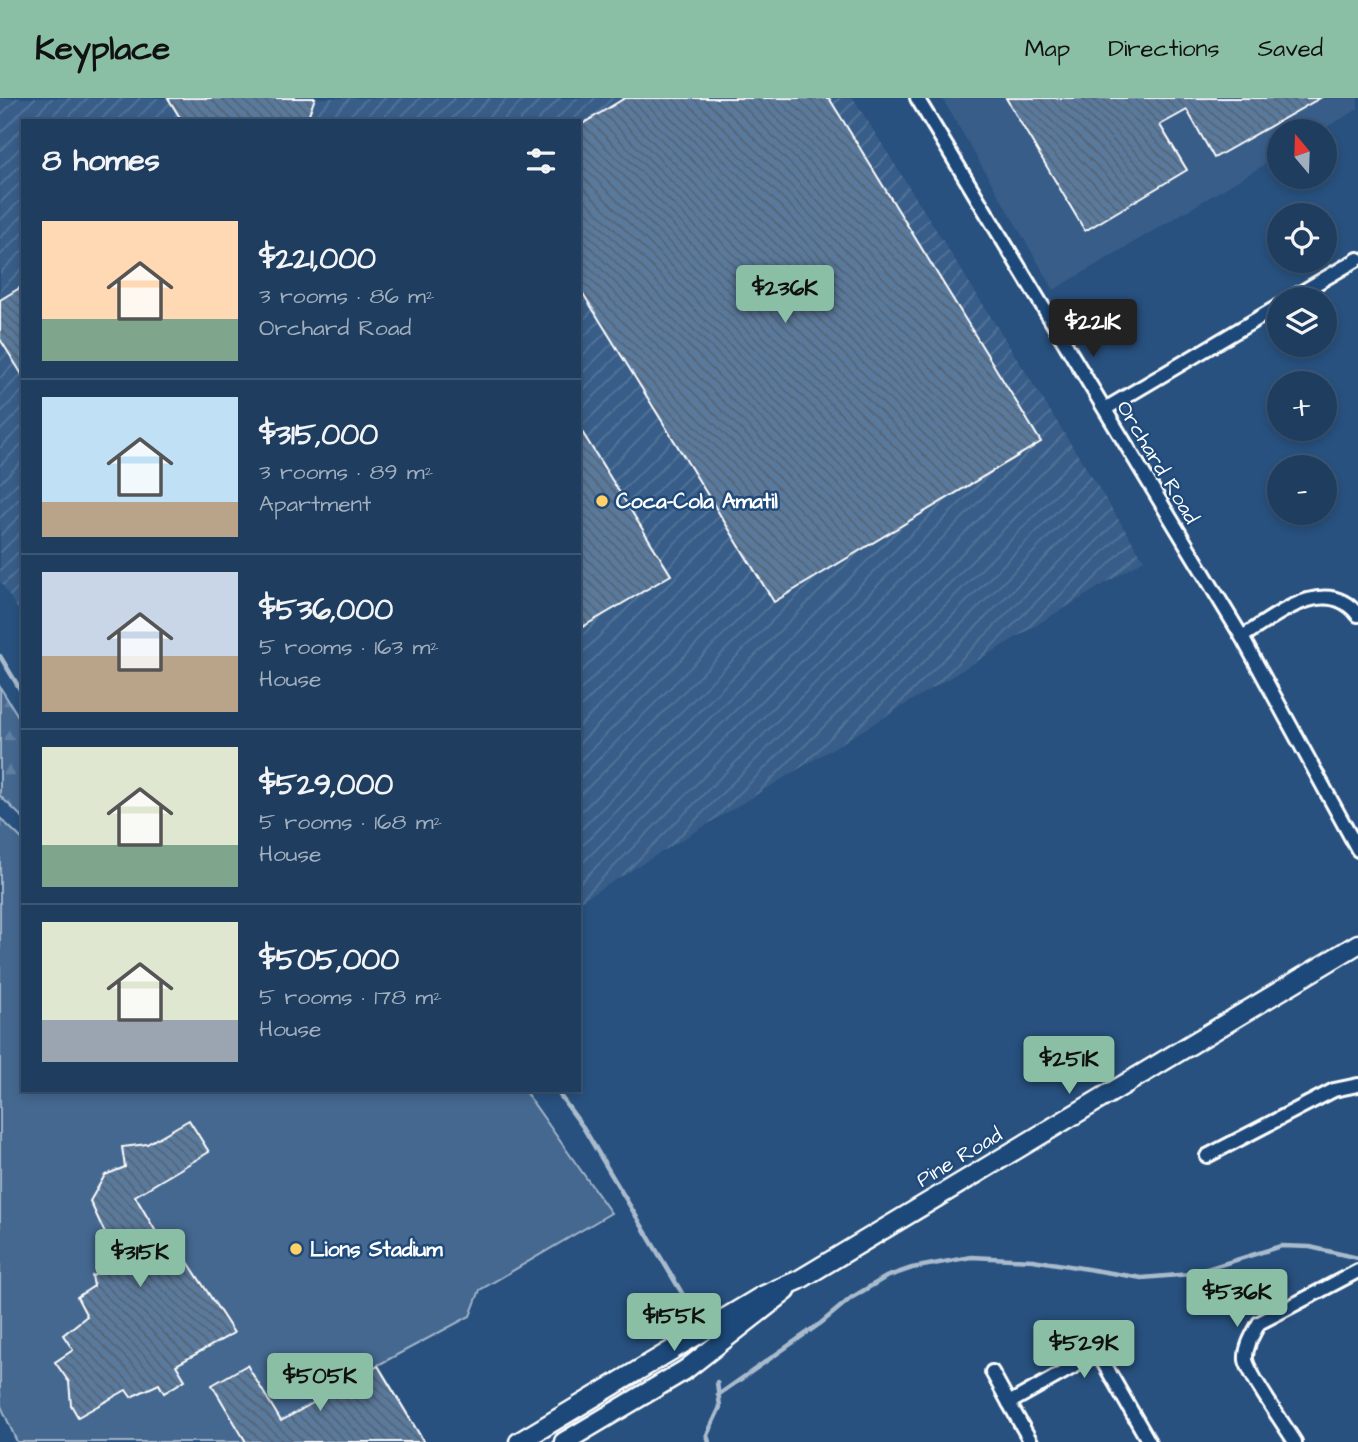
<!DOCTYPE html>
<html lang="en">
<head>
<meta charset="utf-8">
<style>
  body { margin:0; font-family:"Architects Daughter",sans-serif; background:#264465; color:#f1f3f6; height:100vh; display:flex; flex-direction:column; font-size:26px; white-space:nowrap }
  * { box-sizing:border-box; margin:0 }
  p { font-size:23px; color:#a1aebd }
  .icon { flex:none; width:38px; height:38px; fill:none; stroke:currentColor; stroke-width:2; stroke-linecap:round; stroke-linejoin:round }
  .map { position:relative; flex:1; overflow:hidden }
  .sheet { position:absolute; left:21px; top:21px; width:560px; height:973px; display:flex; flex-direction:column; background:#1e3d5f; border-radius:0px; box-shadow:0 4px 10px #0003,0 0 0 2px #3c5674 }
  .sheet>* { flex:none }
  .needle { width:46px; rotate:341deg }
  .tools { position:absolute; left:1267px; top:21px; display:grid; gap:14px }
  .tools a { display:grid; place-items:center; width:70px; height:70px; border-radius:50%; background:#1e3d5f; box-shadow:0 4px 10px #0003,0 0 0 2px #3c5674; font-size:35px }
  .price { position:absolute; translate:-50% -60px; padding:0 16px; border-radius:7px; background:#8abfa5; color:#111; font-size:23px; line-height:46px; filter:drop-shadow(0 2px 4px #0008) }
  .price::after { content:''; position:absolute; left:50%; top:42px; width:21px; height:16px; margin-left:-10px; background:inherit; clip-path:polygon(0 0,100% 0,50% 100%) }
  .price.current { background:#222; color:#fff }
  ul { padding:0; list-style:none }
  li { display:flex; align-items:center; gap:21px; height:175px; padding:0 21px }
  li+li { border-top:2px solid #3c5674 }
  li span { display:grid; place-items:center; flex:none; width:196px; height:140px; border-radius:0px; color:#555 }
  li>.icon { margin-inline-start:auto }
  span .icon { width:84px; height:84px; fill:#fffc; stroke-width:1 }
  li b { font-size:30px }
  h2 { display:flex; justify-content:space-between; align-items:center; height:84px; padding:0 21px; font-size:30px }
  header { display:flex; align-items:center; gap:42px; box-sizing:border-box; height:98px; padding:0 35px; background:#8abfa5; color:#111 }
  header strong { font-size:33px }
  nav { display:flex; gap:38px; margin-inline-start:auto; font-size:24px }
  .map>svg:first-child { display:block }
  .built { fill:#375d88 }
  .industrial { fill:url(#industrial-furrows) }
  .grass { fill:#446890; stroke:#a2b4c8; stroke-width:2 }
  .forest { fill:url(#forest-firs); stroke:#a2b4c8; stroke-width:2 }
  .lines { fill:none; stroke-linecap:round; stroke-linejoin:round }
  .stream { stroke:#aabbcd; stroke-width:4.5 }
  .building { fill:url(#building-back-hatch); stroke:#fff; stroke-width:2 }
  .street-casing { stroke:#fff; stroke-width:18 }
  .secondary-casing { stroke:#fff; stroke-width:23 }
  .street { stroke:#1f4a7a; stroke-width:12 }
  .secondary { stroke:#1f4a7a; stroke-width:18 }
  .poi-dot { fill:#ffd166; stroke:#1f4a7a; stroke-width:2.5 }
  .labels { text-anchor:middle; stroke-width:5; stroke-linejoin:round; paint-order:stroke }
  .street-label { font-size:21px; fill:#fff; stroke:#1f4a7a }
  .poi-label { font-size:21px; font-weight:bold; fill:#fff; stroke:#1f4a7a; text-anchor:start }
</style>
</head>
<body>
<header>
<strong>Keyplace</strong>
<nav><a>Map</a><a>Directions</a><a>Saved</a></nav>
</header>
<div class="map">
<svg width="1358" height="1344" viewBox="0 0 1358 1344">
  <defs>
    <pattern id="industrial-furrows" width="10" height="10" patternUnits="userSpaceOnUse" patternTransform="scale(1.75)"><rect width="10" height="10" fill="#375d88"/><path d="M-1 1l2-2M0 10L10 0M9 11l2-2" fill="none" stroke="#55759a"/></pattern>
    <pattern id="forest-firs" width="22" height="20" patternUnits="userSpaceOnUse" patternTransform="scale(1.75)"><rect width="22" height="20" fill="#446890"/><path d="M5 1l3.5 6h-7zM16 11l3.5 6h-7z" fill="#607fa1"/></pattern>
    <pattern id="building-back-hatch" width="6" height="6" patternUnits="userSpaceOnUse" patternTransform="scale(1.75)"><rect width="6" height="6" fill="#5a7a9d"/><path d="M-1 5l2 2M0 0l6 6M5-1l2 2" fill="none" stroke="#536374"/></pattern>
  </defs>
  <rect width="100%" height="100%" fill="#28517f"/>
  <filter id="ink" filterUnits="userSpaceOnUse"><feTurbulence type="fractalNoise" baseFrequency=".0143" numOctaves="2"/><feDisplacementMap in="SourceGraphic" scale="14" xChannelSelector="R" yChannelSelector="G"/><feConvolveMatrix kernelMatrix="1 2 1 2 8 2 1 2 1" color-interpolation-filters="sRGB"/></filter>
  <g filter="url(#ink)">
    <path class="built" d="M942,0h416v11l-38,22h-41v25l-225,134z"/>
    <path class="industrial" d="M0,0h853l291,462 -565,342v-781h-556v497l-23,-37z"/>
    <path class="grass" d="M0,720l23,22v250h501l87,123 -131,77 -10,26 -92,49 46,77h-407l-16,-36 -1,-15z"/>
    <path class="forest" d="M0,589l23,37v94l-23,-22z"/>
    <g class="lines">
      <g class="stream">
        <path d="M0,558l23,38"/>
        <path d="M556,992l27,37 112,188"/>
        <path d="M718,1297l103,-72 30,-25 35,-21 26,-9 59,-11 62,3 109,18 49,-4 90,-28 29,1 48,11"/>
        <path d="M709,1344l-2,-7 13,-28 -3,-25"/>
      </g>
    </g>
    <g class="building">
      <path d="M168,0h147l-6,16 5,7h-132z"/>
      <path d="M625,0h204l212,344 -267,160 -195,-315v-161z"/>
      <path d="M1006,0h314l-106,60 -27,-48 -27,15 27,45 -102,61z"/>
      <path d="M23,188v90l-23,-37v-39z"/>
      <path d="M579,329l92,148 -92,54z"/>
      <path d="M189,1022l20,32 -74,44 30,51 10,-5 59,91 -58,32 9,15 -21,13 -5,-9 -28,13 -5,-7 -48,27 -7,-12 -2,-23 -14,-20 18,-12 -10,-15 24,-19 -10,-19 17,-11 -2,-10 8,-3 -3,-6 19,-10 -26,-56 15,-26 20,-8 -3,-20 25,-3z"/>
      <path d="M247,1267l34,56 97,-55 46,76h-178l-34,-57z"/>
    </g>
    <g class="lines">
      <g class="street-casing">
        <g id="street">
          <path d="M917,0l325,539 116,213"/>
          <path d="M1290,201l68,-40"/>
          <path d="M1105,311l174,-103"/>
          <path d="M1242,539c32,-20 84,-64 116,-22"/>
          <path d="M1207,1058l127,-66 24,-5"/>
          <path d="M992,1274l17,31"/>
          <path d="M1031,1344l-22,-39 89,-50 51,89"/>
          <path d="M1295,1344c-10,-16 -46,-67 -49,-82 -1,-13 7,-26 13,-37l99,-52"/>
        </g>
      </g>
      <g class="secondary-casing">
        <g id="secondary">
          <path d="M519,1344l243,-146 37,-16 559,-336"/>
          <path d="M564,1344l121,-72 101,-79"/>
        </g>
      </g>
      <use href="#street" class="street"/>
      <use href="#secondary" class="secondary"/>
    </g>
  </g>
  <g class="poi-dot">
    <circle cx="602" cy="403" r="7"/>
    <circle cx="296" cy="1151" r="7"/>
  </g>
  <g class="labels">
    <g class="street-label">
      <text transform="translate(1158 364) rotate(59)" y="7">Orchard Road</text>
      <text transform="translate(959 1059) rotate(-31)" y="7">Pine Road</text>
    </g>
    <g class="poi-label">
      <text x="616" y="410">Coca-Cola Amatil</text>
      <text x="310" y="1158">Lions Stadium</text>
    </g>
  </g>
</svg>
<div class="tools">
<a><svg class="needle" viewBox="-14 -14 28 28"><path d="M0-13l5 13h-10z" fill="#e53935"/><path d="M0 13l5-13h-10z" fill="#a1aebd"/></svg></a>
<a><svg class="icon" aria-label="locate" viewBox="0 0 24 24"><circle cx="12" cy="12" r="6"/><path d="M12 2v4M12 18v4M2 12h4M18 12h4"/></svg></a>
<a><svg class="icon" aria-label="layers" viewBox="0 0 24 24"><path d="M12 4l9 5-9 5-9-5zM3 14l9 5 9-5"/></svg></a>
<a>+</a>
<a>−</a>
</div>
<b class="price" style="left:785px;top:227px">$236K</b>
<b class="price current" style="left:1093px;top:261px">$221K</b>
<b class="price" style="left:1069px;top:998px">$251K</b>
<b class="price" style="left:140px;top:1191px">$315K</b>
<b class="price" style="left:1237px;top:1231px">$536K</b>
<b class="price" style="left:674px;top:1255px">$155K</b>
<b class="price" style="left:1084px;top:1282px">$529K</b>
<b class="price" style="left:320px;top:1315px">$505K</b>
<section class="sheet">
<h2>8 homes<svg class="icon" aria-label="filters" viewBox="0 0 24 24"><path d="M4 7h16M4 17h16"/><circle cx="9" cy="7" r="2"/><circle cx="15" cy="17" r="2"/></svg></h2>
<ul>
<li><span style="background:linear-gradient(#ffd9b3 70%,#7fa58c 0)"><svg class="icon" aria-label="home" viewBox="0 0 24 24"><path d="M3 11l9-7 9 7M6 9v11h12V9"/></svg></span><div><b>$221,000</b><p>3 rooms · 86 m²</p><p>Orchard Road</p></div></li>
<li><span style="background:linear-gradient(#bfe0f5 75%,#b9a48a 0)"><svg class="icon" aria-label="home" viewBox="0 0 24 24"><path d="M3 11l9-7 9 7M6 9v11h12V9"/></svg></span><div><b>$315,000</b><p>3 rooms · 89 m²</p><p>Apartment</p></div></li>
<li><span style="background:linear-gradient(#c9d6e8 60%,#b9a48a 0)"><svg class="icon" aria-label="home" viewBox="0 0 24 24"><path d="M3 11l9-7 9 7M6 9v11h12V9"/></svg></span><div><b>$536,000</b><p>5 rooms · 163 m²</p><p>House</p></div></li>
<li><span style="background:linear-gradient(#dfe7d0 70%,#7fa58c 0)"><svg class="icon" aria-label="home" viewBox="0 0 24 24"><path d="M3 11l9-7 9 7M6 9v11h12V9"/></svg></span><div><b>$529,000</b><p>5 rooms · 168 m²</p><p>House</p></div></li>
<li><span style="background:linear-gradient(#dfe7d0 70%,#9aa5b1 0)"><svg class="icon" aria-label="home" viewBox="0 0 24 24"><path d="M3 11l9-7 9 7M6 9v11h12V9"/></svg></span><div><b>$505,000</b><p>5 rooms · 178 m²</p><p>House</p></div></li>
</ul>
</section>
</div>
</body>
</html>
